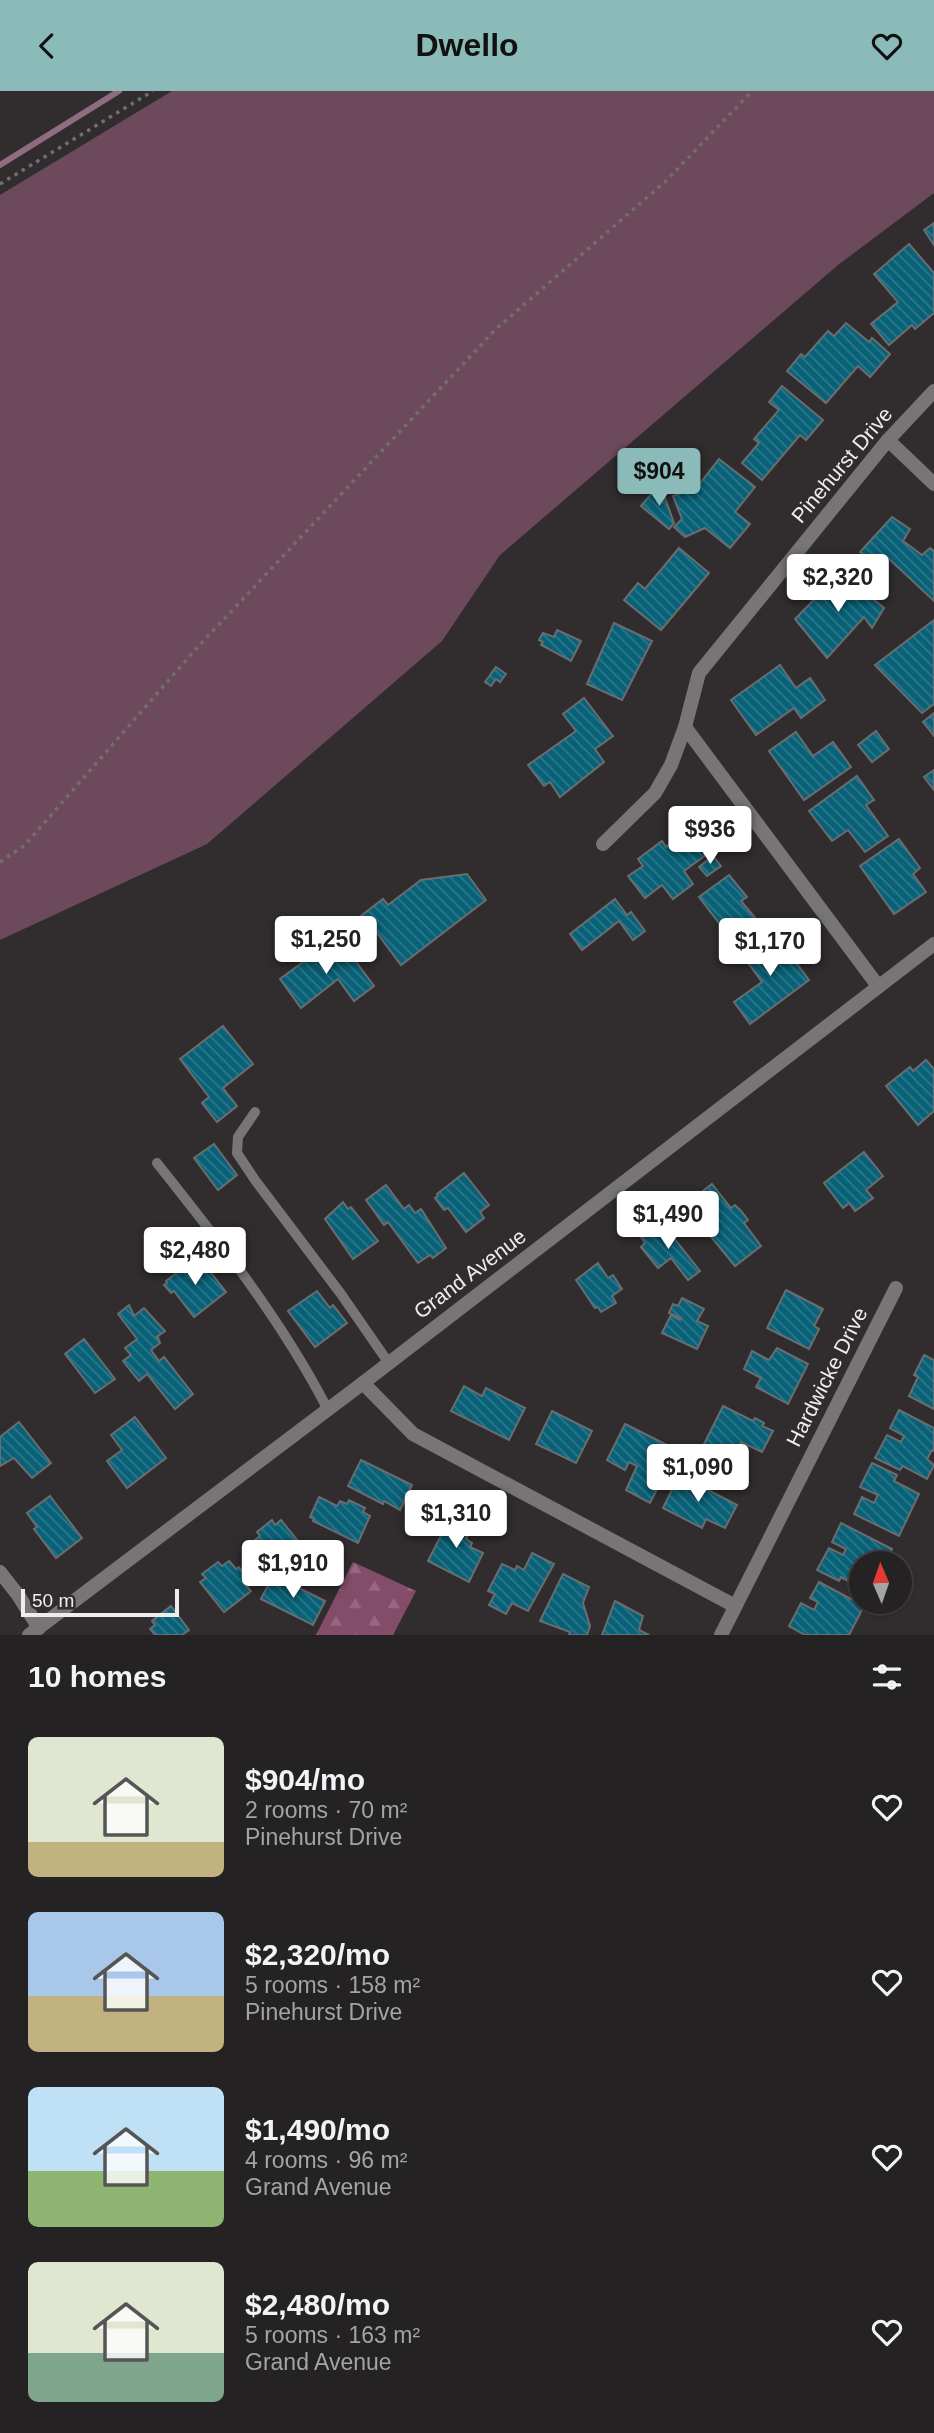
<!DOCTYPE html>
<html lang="en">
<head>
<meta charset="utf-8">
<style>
  body { margin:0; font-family:Arial,sans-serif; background:#312f30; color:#f1f3f6; height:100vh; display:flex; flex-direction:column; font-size:26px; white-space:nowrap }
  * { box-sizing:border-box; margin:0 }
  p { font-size:23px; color:#a3a4a6 }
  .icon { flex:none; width:38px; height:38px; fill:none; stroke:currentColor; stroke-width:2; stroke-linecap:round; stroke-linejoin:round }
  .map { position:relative; height:1544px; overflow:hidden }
  .panel { display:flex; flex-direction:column; background:#252223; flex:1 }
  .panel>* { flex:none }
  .needle { width:46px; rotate:358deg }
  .buttons { position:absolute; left:849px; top:1460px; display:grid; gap:14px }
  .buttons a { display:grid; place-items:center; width:63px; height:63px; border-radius:50%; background:#252223; box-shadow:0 2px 5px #0004,0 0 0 2px #423f41; font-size:35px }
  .scale { position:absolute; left:21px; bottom:18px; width:158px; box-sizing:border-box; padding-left:7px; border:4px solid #efecee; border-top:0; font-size:19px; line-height:24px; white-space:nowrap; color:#efecee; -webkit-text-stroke:5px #312d2f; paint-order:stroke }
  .price { position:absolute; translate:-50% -60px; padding:0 16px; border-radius:7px; background:#fff; color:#222; font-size:23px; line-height:46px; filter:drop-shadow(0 2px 4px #0008) }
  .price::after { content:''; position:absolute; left:50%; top:42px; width:21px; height:16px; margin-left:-10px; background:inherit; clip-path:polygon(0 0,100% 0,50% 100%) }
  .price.active { background:#8bbbb9; color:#111 }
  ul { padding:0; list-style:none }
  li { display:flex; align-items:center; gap:21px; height:175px; padding:0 28px }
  li span { display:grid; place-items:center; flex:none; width:196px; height:140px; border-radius:10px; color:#555 }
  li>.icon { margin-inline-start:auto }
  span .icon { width:84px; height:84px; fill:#fffc; stroke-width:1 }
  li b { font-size:30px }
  h2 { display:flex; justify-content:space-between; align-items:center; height:84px; padding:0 28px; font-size:30px }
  header { display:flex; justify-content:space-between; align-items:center; height:91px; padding:0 28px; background:#8bbbb9; color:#111; font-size:32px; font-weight:700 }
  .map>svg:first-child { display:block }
  .green { fill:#6c4a5b }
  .forest { fill:url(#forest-firs) }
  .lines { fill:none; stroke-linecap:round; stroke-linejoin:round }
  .stream { stroke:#906c81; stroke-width:6 }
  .building { fill:url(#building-back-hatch); stroke:#696d6f; stroke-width:2 }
  .path { stroke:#716e70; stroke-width:3.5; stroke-dasharray:3.5 5; stroke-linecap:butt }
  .service { stroke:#777576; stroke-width:10 }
  .minor { stroke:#777576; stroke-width:14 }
  .tertiary { stroke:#777576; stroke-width:14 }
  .labels { text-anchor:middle; stroke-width:5; stroke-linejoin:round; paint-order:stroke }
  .street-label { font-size:21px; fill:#efecee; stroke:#312d2f }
</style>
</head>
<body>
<header><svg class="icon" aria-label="back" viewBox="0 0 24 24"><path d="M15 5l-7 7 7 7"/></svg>Dwello<svg class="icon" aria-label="heart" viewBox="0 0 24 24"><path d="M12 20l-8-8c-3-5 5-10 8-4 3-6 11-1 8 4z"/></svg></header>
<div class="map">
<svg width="934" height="1544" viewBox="0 0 934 1544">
  <defs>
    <pattern id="forest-firs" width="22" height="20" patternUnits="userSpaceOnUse" patternTransform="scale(1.75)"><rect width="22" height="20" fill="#834d6a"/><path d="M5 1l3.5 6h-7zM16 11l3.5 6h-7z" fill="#956780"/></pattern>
    <pattern id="building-back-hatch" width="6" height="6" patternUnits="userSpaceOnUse" patternTransform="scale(1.75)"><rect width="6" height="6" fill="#086177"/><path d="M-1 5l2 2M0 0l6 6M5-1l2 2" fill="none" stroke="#2c788b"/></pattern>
  </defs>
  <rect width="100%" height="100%" fill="#312d2f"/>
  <path class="green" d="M172,0h762v102l-96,72 -338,290 -58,86 -235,203 -207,96v-745z"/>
  <path class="forest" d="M353,1471l63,29 -23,44h-77z"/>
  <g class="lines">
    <path class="stream" d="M0,74l119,-74"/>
  </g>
  <g class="building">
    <path d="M934,132v22l-10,-15z"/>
    <path d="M909,153l25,29v40l-19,16 -3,-4 -23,20 -18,-21 27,-22 -24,-28z"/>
    <path d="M846,232l23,19 3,-4 18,16 -20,23 -12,-11 -32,37 -39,-32 14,-17 4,3 23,-26 6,5z"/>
    <path d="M782,295l41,34 -17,20 -6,-5 -38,45 -20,-17 17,-20 -5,-4 25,-29 -10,-8z"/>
    <path d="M719,368l36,28 -20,25 15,12 -20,24 -25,-20 -20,9 -11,-10 8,-8 -9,-23 25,-10z"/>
    <path d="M660,393l14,39 -5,6 -28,-23z"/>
    <path d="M892,426l18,12 -7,12 19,14 8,-7 4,3v50l-48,-45 -6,8 -20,-12z"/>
    <path d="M679,457l30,25 -48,57 -37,-30 14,-17 7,6z"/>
    <path d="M865,467l9,8 -7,8 -9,-7z"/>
    <path d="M841,481l43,36 -12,20 -8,-11 -37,41 -32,-39z"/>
    <path d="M934,529v84l-12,9 -47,-48z"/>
    <path d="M614,532l38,18 -30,59 -35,-16z"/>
    <path d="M557,539l24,11 -10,20 -30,-16 2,-3 -4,-2 4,-7 11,4z"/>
    <path d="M780,574l16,23 14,-10 15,22 -24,18 -7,-10 -38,27 -25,-35z"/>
    <path d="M496,576l10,7 -6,8 -4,-3 -5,7 -6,-4z"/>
    <path d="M584,607l29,38 -18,13 9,13 -44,35 -10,-15 -6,4 -16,-21 48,-34 -13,-17z"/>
    <path d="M934,622v23l-11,-14z"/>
    <path d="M876,640l13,18 -17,13 -14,-17z"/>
    <path d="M796,641l17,24 20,-14 18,25 -47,33 -35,-49z"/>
    <path d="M934,679v20l-10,-13z"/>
    <path d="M857,685l17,24 -8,5 22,31 -23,16 -17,-22 -16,11 -23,-30z"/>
    <path d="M692,737l18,24 -26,19 9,13 -20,15 -11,-14 -17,13 -17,-22 15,-10 -5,-7 24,-18 4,6z"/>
    <path d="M899,748l21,29 -7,6 13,18 -32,22 -34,-48z"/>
    <path d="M713,765l8,10 -14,10 -8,-9z"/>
    <path d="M467,783l19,26 -85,65 -24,-32 -14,10 -14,-18 34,-26 5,6 33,-25z"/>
    <path d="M729,784l18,22 -6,4 21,25 -27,18 -36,-47z"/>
    <path d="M615,808l12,16 4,-3 14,19 -12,9 -14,-19 -37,29 -12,-16z"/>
    <path d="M774,842l35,47 -59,44 -16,-22 28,-20 -19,-26z"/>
    <path d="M342,852l32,43 -20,15 -16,-22 -37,29 -21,-29 42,-31 4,6z"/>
    <path d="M223,935l30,38 -30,24 14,18 -20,16 -15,-19 7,-6 -29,-38z"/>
    <path d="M926,969l8,9v42l-16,14 -32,-39 24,-19 3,4z"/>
    <path d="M214,1053l23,31 -19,15 -24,-32z"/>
    <path d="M864,1061l19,24 -17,14 7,8 -18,13 -6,-8 -6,5 -19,-25z"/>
    <path d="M464,1082l25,32 -9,7 4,6 -18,14 -18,-24 -4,2 -9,-12 3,-2 -1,-2z"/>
    <path d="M712,1093l19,24 4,-3 6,6 7,9 -4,3 17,23 -26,20 -50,-61z"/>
    <path d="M386,1094l18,24 5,-4 6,8 6,-4 25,39 -13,10 -3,-3 -12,8 -30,-41 -4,3 -18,-25z"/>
    <path d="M343,1111l5,7 3,-2 27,34 -25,18 -28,-40z"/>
    <path d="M657,1134l4,6 5,-3 34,43 -12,9 -17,-22 -13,10 -17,-21 4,-4 -4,-6z"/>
    <path d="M198,1165l28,36 -32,25 -20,-26 -3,2 -7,-8 3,-2 -1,-2z"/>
    <path d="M598,1172l10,15 5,-3 9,14 -10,7 4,7 -15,9 -3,-5 -3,1 -19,-28z"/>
    <path d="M786,1199l37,19 -9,17 5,3 -10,20 -42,-21z"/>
    <path d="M317,1200l13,17 3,-3 14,18 -32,24 -27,-36z"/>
    <path d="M682,1207l22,11 -7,12 11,5 -11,23 -35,-16 9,-18 9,5 1,-2 -12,-5 4,-9 5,2z"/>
    <path d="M129,1214l5,11 10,-8 21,23 -10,7 3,-1 2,6 -9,7 8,11 5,-4 29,37 -18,15 -28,-35 -8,7 -16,-20 8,-6 -6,-7 12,-9 -19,-25z"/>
    <path d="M84,1248l31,40 -20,14 -30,-39z"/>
    <path d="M777,1257l31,16 -20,40 -32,-17 5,-9 -17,-9 8,-18 17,9z"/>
    <path d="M924,1264l10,5v49l-25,-13 9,-19 -4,-2z"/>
    <path d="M464,1295l18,10 4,-8 39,20 -16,32 -58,-29z"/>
    <path d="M723,1315l30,15 2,-3 9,5 -2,3 11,5 -11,21 -21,-10 -4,9 7,4 -9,17 -36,-18z"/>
    <path d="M899,1319l35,18v23l-2,-1 -5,9 7,6 -7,14 -24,-13 -3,4 -25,-12 12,-23 14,7 3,-6 -14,-8z"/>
    <path d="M552,1320l40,20 -16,32 -40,-19z"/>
    <path d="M135,1326l31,41 -39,30 -20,-27 15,-11 -11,-15z"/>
    <path d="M19,1331l32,41 -19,15 -18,-20 -14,8v-29z"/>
    <path d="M625,1333l48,24 -15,31 4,1 -12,23 -24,-13 11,-24 -8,-4 -4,8 -18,-10z"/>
    <path d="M361,1369l51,25 -12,25 -16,-9 -1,3 -35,-18z"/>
    <path d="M872,1372l25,12 -3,6 25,13 -20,42 -45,-22 8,-17 12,6 4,-8 -18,-8z"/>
    <path d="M679,1384l58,30 -12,23 -19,-9 -4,9 -39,-20z"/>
    <path d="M50,1405l32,42 -26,20 -22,-29 3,-2 -10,-14z"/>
    <path d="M319,1406l18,9 3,-5 7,3 2,-4 16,8 -2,4 7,4 -12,27 -45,-22 1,-2 -4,-2z"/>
    <path d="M452,1423l21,11 -7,14 6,4 -2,4 13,6 -14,29 -41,-21z"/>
    <path d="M272,1429l3,5 6,-5 17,21 -27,21 -16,-22 5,-4 -3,-4z"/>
    <path d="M841,1432l51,26 -7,14h-24v25l-20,-11 -2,4 -22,-11 12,-22 14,7 3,-6 -14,-7z"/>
    <path d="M532,1462l22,11 -26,47 -16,-8 -6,11 -17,-9 6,-11 -7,-3 14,-27 13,6 2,-4 7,4z"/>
    <path d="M229,1470l7,8 3,-2 11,15 -4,3 5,6 -27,21 -24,-30 6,-4 -4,-4 16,-12 4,4z"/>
    <path d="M563,1483l26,13 -6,16 7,23 -3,9h-18l1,-3 -30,-11z"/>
    <path d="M273,1484l52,26 -12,24 -52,-26z"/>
    <path d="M819,1491l45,24 -15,29h-44l-16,-9 12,-23 13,7 4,-8 -8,-4z"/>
    <path d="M615,1510l28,15 -4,14 10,5h-47z"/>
    <path d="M171,1515l18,24 -7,5h-27l-5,-6 5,-4 -3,-4z"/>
  </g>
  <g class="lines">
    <g class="path">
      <path d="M0,93l153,-93"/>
      <path d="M0,771l25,-17 170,-195 301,-321 170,-148 86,-90"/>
    </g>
    <g class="service">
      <path d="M255,1021l-17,25 -1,16 18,27 86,114 47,68"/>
      <path d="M157,1072c62,78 124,156 170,245"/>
    </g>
    <g class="minor">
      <path d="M888,349l46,44"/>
      <path d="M685,636l193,259"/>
      <path d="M603,753l52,-51 16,-28 14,-38 14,-54 189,-233 46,-49"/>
      <path d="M363,1292l50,51 322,172"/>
      <path d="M0,1481l18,23 21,33"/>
      <path d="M721,1544l175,-347"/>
    </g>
    <path class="tertiary" d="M29,1544l334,-252 571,-439"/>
  </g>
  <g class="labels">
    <g class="street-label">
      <text transform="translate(842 374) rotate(-50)" y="7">Pinehurst Drive</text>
      <text transform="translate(470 1183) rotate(-37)" y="7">Grand Avenue</text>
      <text transform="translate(827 1286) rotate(-63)" y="7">Hardwicke Drive</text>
    </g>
  </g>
</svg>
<div class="buttons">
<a><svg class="needle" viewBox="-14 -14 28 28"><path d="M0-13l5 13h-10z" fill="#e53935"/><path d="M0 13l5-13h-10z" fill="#a3a4a6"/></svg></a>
</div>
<div class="scale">50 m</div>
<b class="price active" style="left:659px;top:417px">$904</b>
<b class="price" style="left:838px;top:523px">$2,320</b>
<b class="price" style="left:710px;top:775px">$936</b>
<b class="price" style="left:326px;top:885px">$1,250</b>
<b class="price" style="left:770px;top:887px">$1,170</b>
<b class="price" style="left:668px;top:1160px">$1,490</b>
<b class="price" style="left:195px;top:1196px">$2,480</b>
<b class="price" style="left:698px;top:1413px">$1,090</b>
<b class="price" style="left:456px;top:1459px">$1,310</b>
<b class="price" style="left:293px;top:1509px">$1,910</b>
</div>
<section class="panel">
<h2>10 homes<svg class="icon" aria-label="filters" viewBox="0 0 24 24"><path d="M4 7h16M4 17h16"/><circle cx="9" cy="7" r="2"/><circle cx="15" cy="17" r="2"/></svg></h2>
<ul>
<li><span style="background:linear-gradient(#dfe7d0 75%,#c2b280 0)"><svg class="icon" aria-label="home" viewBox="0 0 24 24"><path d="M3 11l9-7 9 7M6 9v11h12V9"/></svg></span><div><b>$904/mo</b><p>2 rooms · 70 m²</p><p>Pinehurst Drive</p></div><svg class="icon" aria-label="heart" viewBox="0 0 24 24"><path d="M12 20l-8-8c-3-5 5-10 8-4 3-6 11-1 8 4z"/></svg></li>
<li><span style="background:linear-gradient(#a9c7e8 60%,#c2b280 0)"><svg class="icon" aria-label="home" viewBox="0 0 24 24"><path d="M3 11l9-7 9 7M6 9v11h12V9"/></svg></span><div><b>$2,320/mo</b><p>5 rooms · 158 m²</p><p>Pinehurst Drive</p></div><svg class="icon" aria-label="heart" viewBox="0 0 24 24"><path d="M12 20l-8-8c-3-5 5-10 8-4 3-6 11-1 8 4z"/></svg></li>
<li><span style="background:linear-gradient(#bfe0f5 60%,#8fb573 0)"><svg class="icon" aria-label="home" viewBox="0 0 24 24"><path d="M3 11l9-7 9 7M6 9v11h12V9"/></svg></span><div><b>$1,490/mo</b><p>4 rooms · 96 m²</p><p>Grand Avenue</p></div><svg class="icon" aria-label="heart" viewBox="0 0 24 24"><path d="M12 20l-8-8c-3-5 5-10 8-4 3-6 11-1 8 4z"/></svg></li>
<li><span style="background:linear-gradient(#dfe7d0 65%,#7fa58c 0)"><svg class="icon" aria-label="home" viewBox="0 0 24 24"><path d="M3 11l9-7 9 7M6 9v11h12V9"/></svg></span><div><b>$2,480/mo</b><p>5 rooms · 163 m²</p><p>Grand Avenue</p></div><svg class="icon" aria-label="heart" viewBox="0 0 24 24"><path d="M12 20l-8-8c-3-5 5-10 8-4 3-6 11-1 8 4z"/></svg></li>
</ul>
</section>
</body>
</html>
